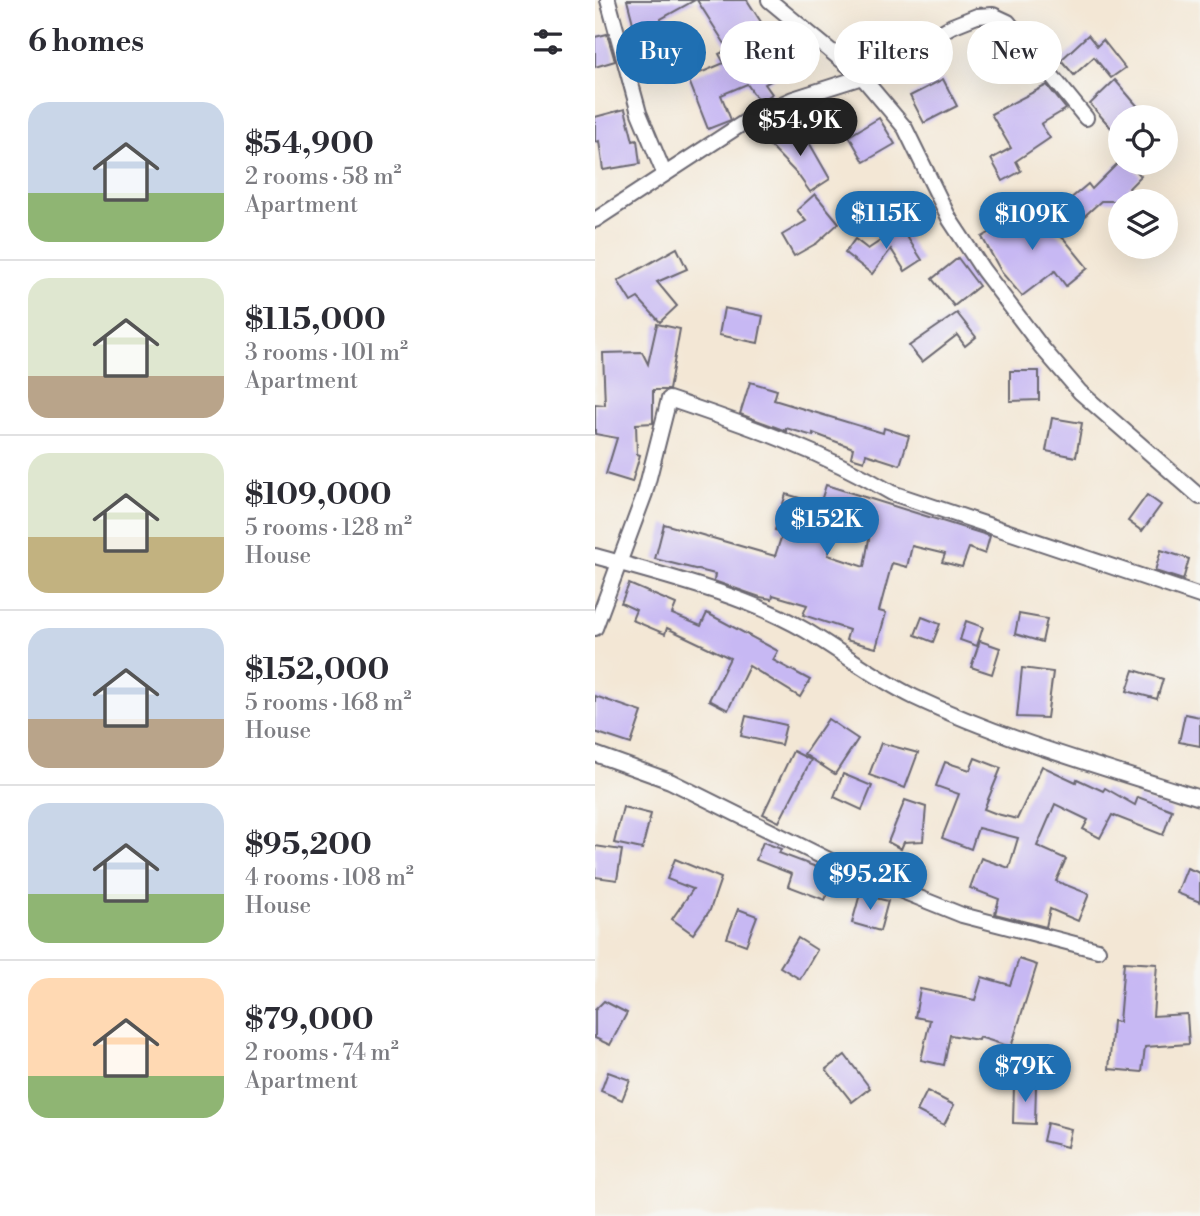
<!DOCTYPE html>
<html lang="en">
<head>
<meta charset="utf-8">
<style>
  body { margin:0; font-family:"Libre Bodoni",serif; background:#f2f2f3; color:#2b2b33; height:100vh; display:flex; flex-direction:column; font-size:26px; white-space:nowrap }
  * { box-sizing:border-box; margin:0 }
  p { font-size:23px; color:#7c7c81 }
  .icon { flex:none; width:38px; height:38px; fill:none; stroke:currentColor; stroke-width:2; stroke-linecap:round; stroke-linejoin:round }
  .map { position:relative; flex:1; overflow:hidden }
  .details { display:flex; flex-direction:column; background:#fff; width:595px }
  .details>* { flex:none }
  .hud { position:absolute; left:21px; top:21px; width:478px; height:63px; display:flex; gap:14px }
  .controls { position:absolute; left:513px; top:105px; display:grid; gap:14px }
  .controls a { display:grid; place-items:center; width:70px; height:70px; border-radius:50%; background:#fff; box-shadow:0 7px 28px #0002; font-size:35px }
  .price { position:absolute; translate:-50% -60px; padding:0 16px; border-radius:24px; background:#1f6fb2; color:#fff; font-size:23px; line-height:46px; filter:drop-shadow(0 2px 4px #0008) }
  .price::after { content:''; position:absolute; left:50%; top:42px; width:21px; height:16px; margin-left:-10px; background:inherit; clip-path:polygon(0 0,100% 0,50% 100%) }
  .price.selected { background:#222; color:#fff }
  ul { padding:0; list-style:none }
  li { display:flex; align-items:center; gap:21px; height:175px; padding:0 28px }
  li+li { border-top:2px solid #e1e1e2 }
  li span { display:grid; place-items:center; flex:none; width:196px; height:140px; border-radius:21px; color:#555 }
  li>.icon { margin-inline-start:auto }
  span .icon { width:84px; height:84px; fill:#fffc; stroke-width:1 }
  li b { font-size:30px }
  h2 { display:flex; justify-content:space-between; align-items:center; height:84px; padding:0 28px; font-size:30px }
  .pill { padding:0 24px; border-radius:32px; background:#fff; box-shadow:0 7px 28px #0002; font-size:24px; line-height:63px }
  .pill.selected { background:#1f6fb2; color:#fff }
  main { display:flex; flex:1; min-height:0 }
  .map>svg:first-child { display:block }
  .building { fill:#c7b8f3; fill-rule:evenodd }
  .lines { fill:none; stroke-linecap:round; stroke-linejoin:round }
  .street-casing { stroke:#6b6771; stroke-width:18 }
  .street { stroke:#fff; stroke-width:14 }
</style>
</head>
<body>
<main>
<section class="details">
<h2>6 homes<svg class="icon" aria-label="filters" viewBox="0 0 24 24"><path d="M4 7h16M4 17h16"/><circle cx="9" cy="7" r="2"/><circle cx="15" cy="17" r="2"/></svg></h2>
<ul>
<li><span style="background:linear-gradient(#c9d6e8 65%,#8fb573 0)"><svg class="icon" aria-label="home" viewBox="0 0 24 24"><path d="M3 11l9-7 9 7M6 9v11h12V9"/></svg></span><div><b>$54,900</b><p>2 rooms · 58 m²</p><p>Apartment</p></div></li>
<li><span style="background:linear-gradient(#dfe7d0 70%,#b9a48a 0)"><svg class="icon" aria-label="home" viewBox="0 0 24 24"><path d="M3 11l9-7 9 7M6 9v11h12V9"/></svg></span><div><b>$115,000</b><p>3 rooms · 101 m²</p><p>Apartment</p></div></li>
<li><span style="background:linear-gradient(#dfe7d0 60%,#c2b280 0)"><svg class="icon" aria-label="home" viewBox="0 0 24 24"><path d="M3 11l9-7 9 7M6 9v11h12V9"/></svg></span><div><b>$109,000</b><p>5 rooms · 128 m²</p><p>House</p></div></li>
<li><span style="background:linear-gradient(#c9d6e8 65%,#b9a48a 0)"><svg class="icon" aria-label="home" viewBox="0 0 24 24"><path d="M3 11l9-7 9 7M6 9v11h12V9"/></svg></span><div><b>$152,000</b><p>5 rooms · 168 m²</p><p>House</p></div></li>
<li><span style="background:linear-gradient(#c9d6e8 65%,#8fb573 0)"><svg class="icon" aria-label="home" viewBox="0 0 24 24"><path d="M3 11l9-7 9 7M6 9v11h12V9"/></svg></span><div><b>$95,200</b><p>4 rooms · 108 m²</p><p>House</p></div></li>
<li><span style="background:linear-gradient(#ffd9b3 70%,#8fb573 0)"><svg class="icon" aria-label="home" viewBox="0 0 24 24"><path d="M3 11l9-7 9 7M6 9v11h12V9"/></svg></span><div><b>$79,000</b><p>2 rooms · 74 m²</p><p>Apartment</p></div></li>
</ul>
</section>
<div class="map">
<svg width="605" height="1216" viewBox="0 0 605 1216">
  <rect width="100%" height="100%" fill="#f6f6f2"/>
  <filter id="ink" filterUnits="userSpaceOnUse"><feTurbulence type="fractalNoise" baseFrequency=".0143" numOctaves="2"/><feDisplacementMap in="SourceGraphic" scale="14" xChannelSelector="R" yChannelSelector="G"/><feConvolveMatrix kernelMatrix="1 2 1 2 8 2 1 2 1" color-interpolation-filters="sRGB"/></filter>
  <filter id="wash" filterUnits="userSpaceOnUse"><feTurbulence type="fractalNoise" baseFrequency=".00686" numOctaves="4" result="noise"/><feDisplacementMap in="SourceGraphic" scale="28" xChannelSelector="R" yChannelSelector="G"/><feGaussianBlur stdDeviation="1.57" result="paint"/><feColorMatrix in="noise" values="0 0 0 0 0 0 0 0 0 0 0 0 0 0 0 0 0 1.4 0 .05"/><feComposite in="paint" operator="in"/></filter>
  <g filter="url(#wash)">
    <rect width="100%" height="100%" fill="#f3e7d5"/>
    <g id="blocks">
      <g class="building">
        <path d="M32,0h68l-34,19 -1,7 8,26 14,-5 9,22 -24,9 -3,-9 -18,4z"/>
        <path d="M102,0h50l14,22 -36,22z"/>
        <path d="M405,30l25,31 -19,16 -26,-30z"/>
        <path d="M12,34l8,27 -20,6v-30z"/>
        <path d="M493,35l9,11 6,-6 22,28 -14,10 -17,-21 -20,18 -13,-15z"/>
        <path d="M191,39l14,26 -35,19 7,10 -12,9 -13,-19 -26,11 10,25 -23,9 -20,-51 36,-15 -5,-9 14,-7 8,16z"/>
        <path d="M348,79l14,27 -33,17 -14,-27z"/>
        <path d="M520,80l25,29 -9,8h-11v21l-30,-34z"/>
        <path d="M452,85l19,24 -25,15 9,14 -34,23 5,10 -18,10 -12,-22 20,-11 -20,-34z"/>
        <path d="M30,109l8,32 4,-1 3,24 -37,6 -4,-29 -4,1v-25z"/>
        <path d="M284,118l16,26 -31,18 -15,-26z"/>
        <path d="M195,124l20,20 20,35 -20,13 -12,-17 -29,-30z"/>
        <path d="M523,163h11l12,13 -12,12 11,13h-39l-23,21 -15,-17 25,-21 4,5z"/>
        <path d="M220,194l24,29 -22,20 -23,13 -12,-21 24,-14 -9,-11z"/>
        <path d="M438,206l9,25 6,-5 17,14 23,28 -22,18 -11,-15 -33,25 -20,-23 -20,-36 26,-15 -2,-6z"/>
        <path d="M314,222l-5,10 18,28 -17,11 -14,-22 -19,25 -27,-21 10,-14 13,10z"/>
        <path d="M82,248l10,21 -30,13 20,24 -17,16 -22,-24 -7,4 -13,-21z"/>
        <path d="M363,258l21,28 -25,20 -22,-27z"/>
        <path d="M129,308l39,8 -5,27 -39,-8z"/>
        <path d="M362,313l19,24 -11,9 -8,-11 -35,27 -13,-16z"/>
        <path d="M62,324l23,5 -11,61h-16v33l-17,1 1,30 3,1 -8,27 -26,-8 11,-36 -22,-4v-30l10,1 -2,-52 39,-1 6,12z"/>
        <path d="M415,371h29v29l-29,1z"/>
        <path d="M155,382l27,8 -3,10 109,33 1,-5 25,8 -9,29 -34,-11 -2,7 -13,-4 2,-9 -40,-15v3l-27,-8v3l-46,-17z"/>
        <path d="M457,418l30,5 -6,34 -30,-6z"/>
        <path d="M231,485l164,51 -5,18 -16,-6 -7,19 -20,-5 3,-8 -33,-8 -5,21 -15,-4 -13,48 7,2 -10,35 -30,-8 3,-10 -46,-15 4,-10 -34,-10 -1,4 -12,-2 -46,-16 1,-7 -60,-15 9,-35 111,32 8,-24 -8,-2 11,-36 34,10zM244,519l32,9 -7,39 -36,-12z"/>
        <path d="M552,495l14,10 -19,26 -14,-10z"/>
        <path d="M566,550l28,9 -6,21 -28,-9z"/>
        <path d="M34,584l47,20 -4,10 29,12 6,-13 71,38 -5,9 37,20 -10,17 -51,-31 -21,44 -19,-10 21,-42 -63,-30 -2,6 -33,-14 4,-10 -15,-7z"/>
        <path d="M424,614l28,5 -5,23 -27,-8z"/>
        <path d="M327,617l18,7 -7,18 -18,-7z"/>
        <path d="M371,621l17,6 -6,19 -17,-6z"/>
        <path d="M385,641l20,7 -8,26 -21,-7z"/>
        <path d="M427,668l31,4 -6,46 -30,-1z"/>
        <path d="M539,670l29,9 -6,20 -30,-8z"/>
        <path d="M0,696l47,16 -11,32 -36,-12z"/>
        <path d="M590,714l15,3v29l-21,-4z"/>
        <path d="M151,716l40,9 -5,20 -40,-9z"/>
        <path d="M233,719l30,20 -23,35 -31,-20z"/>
        <path d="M286,743l37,10 -13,35 -36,-13z"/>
        <path d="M198,751l18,9 -32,62 -16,-8z"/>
        <path d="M380,758l26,10 -17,41 13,5 20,5 25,-53 34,16 1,-3 26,12 2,-3 30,17 3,-8 34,13 -9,25 -51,-20 -12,23 -17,-9 5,-9 -33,-16 -18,42 29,13 -10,22 33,13 -11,27 -28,-12 -4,18 -51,-13 4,-15 -29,-11 11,-30 28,10 9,-30 -40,-10 -7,21 -29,-11 17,-44 -23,-8 9,-24 25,8z"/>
        <path d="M248,774l29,12 -10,24 -28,-13z"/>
        <path d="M310,800l21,7 -3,34 -19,1 -3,7 -13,-7z"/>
        <path d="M28,807l28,7 -9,35 -28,-6z"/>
        <path d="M168,842l18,7 -2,4 56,21 -10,26 -37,-14 4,-12 -36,-14z"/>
        <path d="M0,846l27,4 -5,30 -22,-3z"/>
        <path d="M80,859l46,19 -11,32 -17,24 -21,-15 21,-30 -26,-10z"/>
        <path d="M592,868l13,5v29l-23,-9z"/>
        <path d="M265,894l28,7 -8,30 -28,-8z"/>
        <path d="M143,909l19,7 -11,29 -19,-7z"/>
        <path d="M203,938l19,12 -17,29 -20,-12z"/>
        <path d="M424,959l18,6 -26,82 -32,-10 -1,3 -28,-5 -6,30 -23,-5 9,-40 -15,-3 5,-28 55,11 7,-23 28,8z"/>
        <path d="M529,962l33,2 -4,52 34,-2 2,30 -44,3 -3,25 -33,-3 4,-48 6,1z"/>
        <path d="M9,1001l23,12 -17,32 -15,-7v-28z"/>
        <path d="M250,1055l25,33 -18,14 -26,-33z"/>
        <path d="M13,1072l22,8 -8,20 -21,-9z"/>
        <path d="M419,1085h22l-1,39 -22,-1z"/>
        <path d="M332,1091l27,14 -10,20 -27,-14z"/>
        <path d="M452,1123l24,6 -4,18 -24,-6z"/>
      </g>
    </g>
  </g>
  <g filter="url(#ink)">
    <use href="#blocks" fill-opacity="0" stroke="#6b6771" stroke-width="2"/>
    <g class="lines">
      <g class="street-casing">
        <g id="street">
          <path d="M13,0l31,113 25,60"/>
          <path d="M174,0l93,77 43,51 45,92 33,50 60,79 37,43 120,105"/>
          <path d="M0,220l156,-102 42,-19 69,-22 90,-51 25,-10 16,-1 15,7 78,96"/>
          <path d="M0,556c67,19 150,39 210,74 37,22 70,48 109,67 91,43 191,71 286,101"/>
          <path d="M0,628l50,-135 24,-94c78,26 152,52 223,94l308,103"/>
          <path d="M0,754l75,27 177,88 115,46 136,35"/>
        </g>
      </g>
      <use href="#street" class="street"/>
    </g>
  </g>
</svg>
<div class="controls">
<a><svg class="icon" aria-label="locate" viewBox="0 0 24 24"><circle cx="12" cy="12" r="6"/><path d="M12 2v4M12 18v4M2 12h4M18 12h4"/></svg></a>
<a><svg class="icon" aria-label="layers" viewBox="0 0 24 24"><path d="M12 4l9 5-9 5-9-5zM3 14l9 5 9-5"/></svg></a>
</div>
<b class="price selected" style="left:205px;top:158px">$54.9K</b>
<b class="price" style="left:291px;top:251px">$115K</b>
<b class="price" style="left:437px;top:252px">$109K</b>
<b class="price" style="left:232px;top:557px">$152K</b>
<b class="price" style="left:275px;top:912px">$95.2K</b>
<b class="price" style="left:430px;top:1104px">$79K</b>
<div class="hud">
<a class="pill selected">Buy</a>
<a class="pill">Rent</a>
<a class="pill">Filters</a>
<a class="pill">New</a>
</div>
</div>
</main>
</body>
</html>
